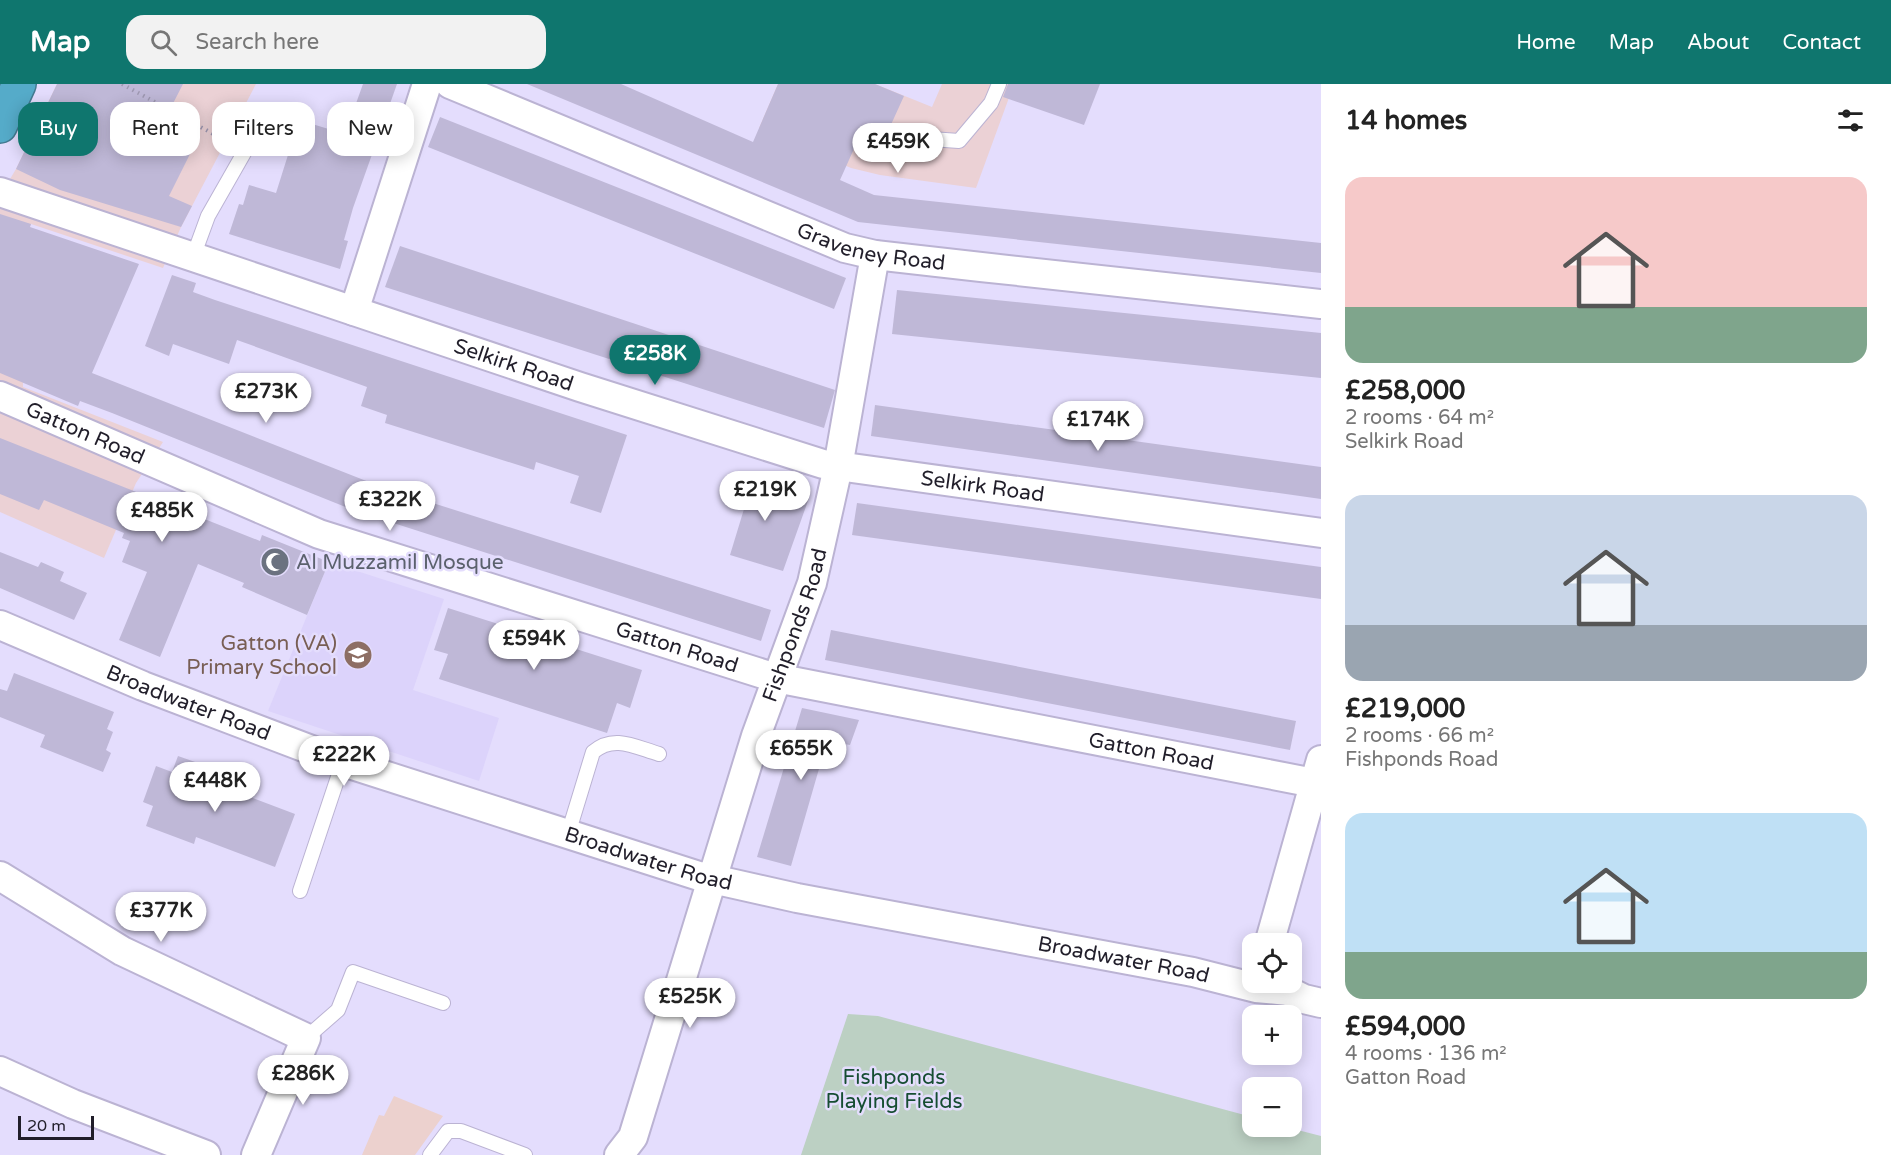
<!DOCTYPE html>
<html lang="en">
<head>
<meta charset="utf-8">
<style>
  body { margin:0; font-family:"Varela Round",sans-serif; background:#f2f2f2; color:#222; height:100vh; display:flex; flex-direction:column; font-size:22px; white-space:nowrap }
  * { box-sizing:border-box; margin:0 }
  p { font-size:20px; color:#767676 }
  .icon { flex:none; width:33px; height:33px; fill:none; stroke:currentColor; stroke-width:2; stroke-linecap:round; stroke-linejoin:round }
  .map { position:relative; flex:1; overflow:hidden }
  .sheet { display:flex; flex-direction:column; background:#fff; width:570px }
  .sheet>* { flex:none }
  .hud { position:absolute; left:18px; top:18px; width:570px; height:54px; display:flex; gap:12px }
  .buttons { position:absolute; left:1242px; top:849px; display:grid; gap:12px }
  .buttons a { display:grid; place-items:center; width:60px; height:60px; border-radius:12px; background:#fff; box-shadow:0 3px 15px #0003; font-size:30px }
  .scale { position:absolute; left:18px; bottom:15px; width:76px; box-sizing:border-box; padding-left:6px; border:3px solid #211e2a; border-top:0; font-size:16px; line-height:21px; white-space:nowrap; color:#211e2a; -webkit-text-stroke:4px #e4ddfd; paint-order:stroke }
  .price { position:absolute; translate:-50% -51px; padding:0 14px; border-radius:21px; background:#fff; color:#222; font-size:20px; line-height:39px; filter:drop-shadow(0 2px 3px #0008) }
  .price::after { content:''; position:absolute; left:50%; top:36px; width:18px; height:14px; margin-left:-9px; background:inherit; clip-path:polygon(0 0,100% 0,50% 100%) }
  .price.current { background:#0f766e; color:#fff }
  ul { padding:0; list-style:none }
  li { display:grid; align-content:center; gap:12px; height:318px; padding:0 24px }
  li span { display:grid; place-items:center; height:186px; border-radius:18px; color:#555 }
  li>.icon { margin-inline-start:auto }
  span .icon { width:108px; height:108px; fill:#fffc; stroke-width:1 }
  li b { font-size:26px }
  h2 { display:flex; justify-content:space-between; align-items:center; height:72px; padding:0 24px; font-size:26px }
  .pill { padding:0 21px; border-radius:18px; background:#fff; box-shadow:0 3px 15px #0003; font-size:21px; line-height:54px }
  .pill.current { background:#0f766e; color:#fff }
  header { display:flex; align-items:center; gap:36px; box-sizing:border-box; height:84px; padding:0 30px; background:#0f766e; color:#fff }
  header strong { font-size:28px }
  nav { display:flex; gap:33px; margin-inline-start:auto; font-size:21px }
  .search { width:420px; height:54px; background:#f2f2f2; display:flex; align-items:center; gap:15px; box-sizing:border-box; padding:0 21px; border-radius:18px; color:#767676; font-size:22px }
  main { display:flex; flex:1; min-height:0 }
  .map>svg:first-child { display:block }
  .commercial { fill:#ebd1d5 }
  .industrial { fill:#ecd1ce }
  .built { fill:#dcd3fb }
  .green { fill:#bcd0c3 }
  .building { fill:#bfb8d7 }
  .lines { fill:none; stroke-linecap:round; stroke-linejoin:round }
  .lane-casing { stroke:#bbb3d3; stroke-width:16 }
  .street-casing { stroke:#bbb3d3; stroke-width:32 }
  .highway-casing { stroke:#437a91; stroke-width:36 }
  .path { stroke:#9e98b1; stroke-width:4; stroke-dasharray:1.5 4.5; stroke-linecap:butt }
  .lane { stroke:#fff; stroke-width:14 }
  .street { stroke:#fff; stroke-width:28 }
  .highway { stroke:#55abc9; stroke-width:33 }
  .labels { text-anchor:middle; stroke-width:5; stroke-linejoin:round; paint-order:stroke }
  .street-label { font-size:21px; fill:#211e2a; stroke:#e4ddfd }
  .worship-label { font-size:21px; fill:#5b616d; stroke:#e4ddfd; text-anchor:start }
  .education-label { font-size:21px; fill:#785e54; stroke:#e4ddfd; text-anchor:end }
  .park-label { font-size:21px; fill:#164d32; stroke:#e4ddfd }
</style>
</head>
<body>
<header>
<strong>Map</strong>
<div class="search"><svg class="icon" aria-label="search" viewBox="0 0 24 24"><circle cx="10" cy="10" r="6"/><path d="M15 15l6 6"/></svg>Search here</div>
<nav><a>Home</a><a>Map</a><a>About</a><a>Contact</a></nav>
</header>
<main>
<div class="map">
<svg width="1321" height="1071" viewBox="0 0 1321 1071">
  <rect width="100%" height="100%" fill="#e4ddfd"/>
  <g class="commercial">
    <path d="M57,0h199l-75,143 -18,41 -132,-44 -10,25 2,138 140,55 -27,41 -32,75 -104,-46v-316l16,-27z"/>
    <path d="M778,0h97l57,23 10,-23h72l-38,104 -96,-13 -29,-7 -92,-40z"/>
  </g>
  <path class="industrial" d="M394,1012l49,20 -28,39h-53l17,-40 5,1z"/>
  <path class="built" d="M329,478l115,37 -31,91 86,28 -20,63 -211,-70z"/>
  <path class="green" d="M848,930l30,2 374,101v9l34,1 35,9v19h-520z"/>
  <g class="building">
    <path d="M57,0h126l-20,39 34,17 -28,56 23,10 -11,21 -121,-37 -44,-21z"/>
    <path d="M363,0h34l-44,124 -9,32 4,1 -8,28 -111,-35 10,-30 4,1 6,-20 27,8 23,-73 46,14z"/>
    <path d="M527,0h94l132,58 25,-58h97l29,12 -25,55 -22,-9 -17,38 34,15 447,48v30l-463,-51z"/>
    <path d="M1008,0h92l-16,41 -81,-28z"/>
    <path d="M440,33l406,161 -12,31 -406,-162z"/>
    <path d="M0,130l31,10 -1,3 109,37 -47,109 287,113 392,124 -10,31 -408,-131 -241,-97 -32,-12 -2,5 -78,-33z"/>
    <path d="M400,162l435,144 -11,38 -439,-141z"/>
    <path d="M172,191l24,8 -3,9 22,8 412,135 -26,78 -31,-10 9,-27 -43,-14 -2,8 -149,-47 2,-8 -26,-9 6,-19 -130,-47 -8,24 -56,-20 -4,12 -24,-10z"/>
    <path d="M897,206l424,43v45l-429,-44z"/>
    <path d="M875,321l446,62v32l-450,-63z"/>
    <path d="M0,354l260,103 2,-6 67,27 -22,53 -65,-28 2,-4 -46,-19 -38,93 -41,-17 28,-68 -25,-10 8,-21 -8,-3 2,-5 -80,-33 -5,10 -39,-16z"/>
    <path d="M732,391l77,23 -26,73 -53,-16 14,-46 -20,-6z"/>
    <path d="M857,419l464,64v32l-469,-64z"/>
    <path d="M0,468l38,15 3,-5 23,10 -4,9 27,12 -13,27 -74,-32z"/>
    <path d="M448,524l194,62 -12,38 -13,-5 -10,30 -168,-54 9,-25 -14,-4z"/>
    <path d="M831,546l465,91 -6,29 -465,-90z"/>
    <path d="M14,589l100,39 -7,17 6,3 -7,18 5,3 -8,19 -63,-25 5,-12 -45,-18v-28l7,2z"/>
    <path d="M802,624l57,12 -9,25 -23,-4 -36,125 -34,-9z"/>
    <path d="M178,672l37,13 -5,13 85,32 -20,53 -79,-30 -2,7 -48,-18 7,-20 -10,-4 13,-36 16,6z"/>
  </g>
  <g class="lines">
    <g class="lane-casing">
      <g id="lane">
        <path d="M917,54l42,3 32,-38 8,-19"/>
        <path d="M193,173l15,-41 53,-93"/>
        <path d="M568,750l25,-82c21,-18 42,-5 66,2"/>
        <path d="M300,807l43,-129"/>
        <path d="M306,954l32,-28 15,-38 90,31"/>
        <path d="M430,1071l18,-24h13l64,24"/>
      </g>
    </g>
    <g class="street-casing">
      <g id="street">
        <path id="s1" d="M450,0l395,164 30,7 106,12 340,37"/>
        <path id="s2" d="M0,108l580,195 243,77 498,69"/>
        <path d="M354,227l73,-227"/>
        <path id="s3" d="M0,312l319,138 457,144 538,105"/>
        <path id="s4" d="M0,541l143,61 200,76 356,114 98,22 396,74 63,16 32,3 16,8 17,4"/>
        <path d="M0,792l122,75 184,87 -50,117"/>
        <path d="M1269,860l52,-184"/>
        <path d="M0,987l73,33 133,51"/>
        <path id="s5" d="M619,1071l14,-18 123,-401 56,-153 26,-116 37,-212"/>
      </g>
    </g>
    <g class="highway-casing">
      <path id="highway" d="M0,42l19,-42"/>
    </g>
    <path class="path" d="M122,0l106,58"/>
    <use href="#lane" class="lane"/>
    <use href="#street" class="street"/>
    <use href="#highway" class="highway"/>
  </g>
  <defs>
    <g id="mosque-disc" transform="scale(1.5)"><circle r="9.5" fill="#6b7280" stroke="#e4ddfd"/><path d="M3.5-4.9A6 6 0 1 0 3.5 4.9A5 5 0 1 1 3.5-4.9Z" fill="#fff"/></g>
    <g id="school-disc" transform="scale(1.5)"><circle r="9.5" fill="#8d6e63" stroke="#e4ddfd"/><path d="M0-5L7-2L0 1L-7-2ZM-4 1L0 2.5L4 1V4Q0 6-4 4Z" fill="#fff"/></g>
  </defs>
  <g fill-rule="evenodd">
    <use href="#mosque-disc" x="275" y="478"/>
    <use href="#school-disc" x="358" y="571"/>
  </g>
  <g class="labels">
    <g class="street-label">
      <text dy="7" stroke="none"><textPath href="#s1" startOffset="453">Graveney Road</textPath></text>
      <text dy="7" stroke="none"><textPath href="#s2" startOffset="542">Selkirk Road</textPath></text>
      <text dy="7" stroke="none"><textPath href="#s3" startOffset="93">Gatton Road</textPath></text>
      <text dy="7" stroke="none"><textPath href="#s2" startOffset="1028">Selkirk Road</textPath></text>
      <text dy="7" stroke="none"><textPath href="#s5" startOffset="560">Fishponds Road</textPath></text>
      <text dy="7" stroke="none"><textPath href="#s3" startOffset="723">Gatton Road</textPath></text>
      <text dy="7" stroke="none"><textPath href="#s4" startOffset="204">Broadwater Road</textPath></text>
      <text dy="7" stroke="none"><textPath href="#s3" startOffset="1209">Gatton Road</textPath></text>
      <text dy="7" stroke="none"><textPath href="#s4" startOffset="690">Broadwater Road</textPath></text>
      <text dy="7" stroke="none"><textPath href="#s4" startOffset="1176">Broadwater Road</textPath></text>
    </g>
    <g class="worship-label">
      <text x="296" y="485">Al Muzzamil Mosque</text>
    </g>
    <g class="education-label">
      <text x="337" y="566">Gatton (VA)<tspan x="337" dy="24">Primary School</tspan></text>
    </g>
    <g class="park-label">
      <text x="894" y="1000">Fishponds<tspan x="894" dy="24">Playing Fields</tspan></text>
    </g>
  </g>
</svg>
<div class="buttons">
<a><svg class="icon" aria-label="locate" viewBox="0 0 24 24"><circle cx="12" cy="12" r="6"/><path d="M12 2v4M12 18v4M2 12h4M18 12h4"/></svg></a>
<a>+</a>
<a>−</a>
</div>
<div class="scale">20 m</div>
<b class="price" style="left:898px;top:90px">£459K</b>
<b class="price current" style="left:655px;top:302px">£258K</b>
<b class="price" style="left:266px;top:340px">£273K</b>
<b class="price" style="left:1098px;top:368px">£174K</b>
<b class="price" style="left:765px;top:438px">£219K</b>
<b class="price" style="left:390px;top:448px">£322K</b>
<b class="price" style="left:162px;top:459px">£485K</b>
<b class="price" style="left:534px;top:587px">£594K</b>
<b class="price" style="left:801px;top:697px">£655K</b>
<b class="price" style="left:344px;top:703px">£222K</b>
<b class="price" style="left:215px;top:729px">£448K</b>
<b class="price" style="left:161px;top:859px">£377K</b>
<b class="price" style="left:690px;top:945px">£525K</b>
<b class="price" style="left:303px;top:1022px">£286K</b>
<div class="hud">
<a class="pill current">Buy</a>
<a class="pill">Rent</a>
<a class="pill">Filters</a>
<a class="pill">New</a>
</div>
</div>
<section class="sheet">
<h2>14 homes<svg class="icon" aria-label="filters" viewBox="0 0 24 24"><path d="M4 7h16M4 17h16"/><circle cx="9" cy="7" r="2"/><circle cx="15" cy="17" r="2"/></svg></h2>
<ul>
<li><span style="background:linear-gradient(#f6c9c9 70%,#7fa58c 0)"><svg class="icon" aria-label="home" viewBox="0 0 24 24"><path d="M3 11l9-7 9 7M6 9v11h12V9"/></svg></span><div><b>£258,000</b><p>2 rooms · 64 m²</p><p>Selkirk Road</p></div></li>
<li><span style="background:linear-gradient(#c9d6e8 70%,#9aa5b1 0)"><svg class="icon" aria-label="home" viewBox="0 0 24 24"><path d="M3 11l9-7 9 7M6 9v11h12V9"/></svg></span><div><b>£219,000</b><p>2 rooms · 66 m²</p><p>Fishponds Road</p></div></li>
<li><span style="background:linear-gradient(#bfe0f5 75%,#7fa58c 0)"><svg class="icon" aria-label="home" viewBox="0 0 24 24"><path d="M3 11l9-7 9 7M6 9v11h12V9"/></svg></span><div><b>£594,000</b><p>4 rooms · 136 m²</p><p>Gatton Road</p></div></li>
</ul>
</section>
</main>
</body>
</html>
